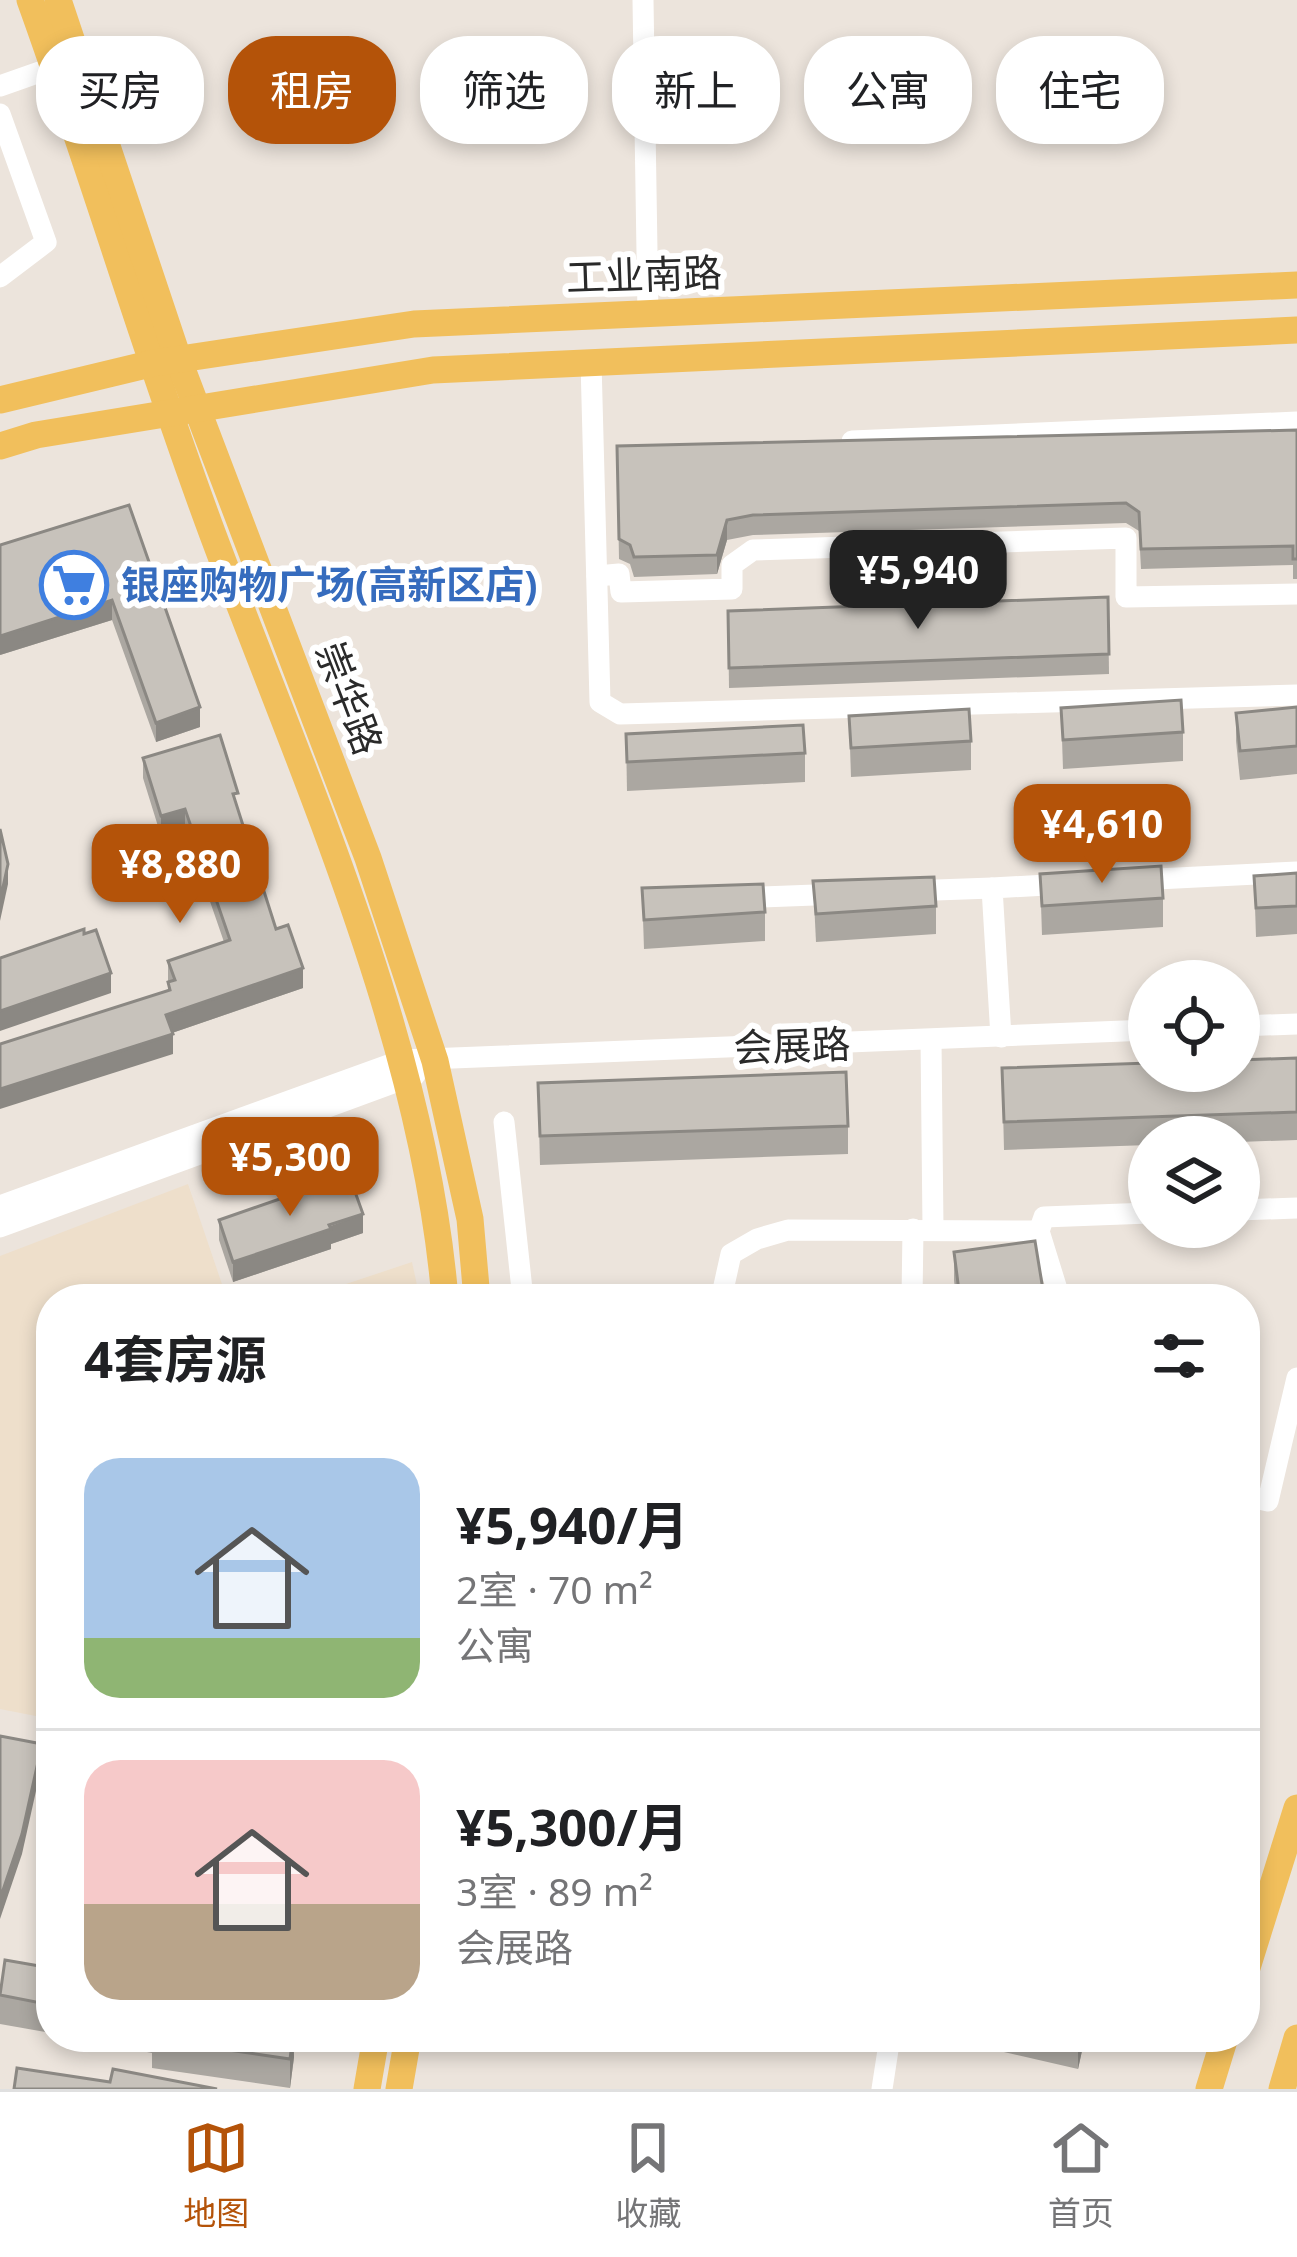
<!DOCTYPE html>
<html lang="zh">
<head>
<meta charset="utf-8">
<style>
  body { margin:0; font-family:"Noto Sans","Noto Sans SC",sans-serif; background:#f6f6f6; color:#202124; height:100vh; display:flex; flex-direction:column; font-size:45px; white-space:nowrap }
  * { box-sizing:border-box; margin:0 }
  p { font-size:39px; color:#757577 }
  .icon { flex:none; width:66px; height:66px; fill:none; stroke:currentColor; stroke-width:2; stroke-linecap:round; stroke-linejoin:round }
  .map { position:relative; flex:1; overflow:hidden }
  .panel { position:absolute; left:36px; top:1284px; width:1224px; height:768px; display:flex; flex-direction:column; background:#fff; border-radius:48px; box-shadow:0 6px 18px #0003 }
  .panel>* { flex:none }
  .guide { position:absolute; left:36px; top:36px; width:1227px; height:108px; display:flex; gap:24px }
  .controls { position:absolute; left:1128px; top:960px; display:grid; gap:24px }
  .controls a { display:grid; place-items:center; width:132px; height:132px; border-radius:50%; background:#fff; box-shadow:0 6px 18px #0003; font-size:60px }
  .price { position:absolute; translate:-50% -102px; padding:0 27px; border-radius:24px; background:#b45309; color:#fff; font-size:39px; line-height:78px; filter:drop-shadow(0 3px 6px #0008) }
  .price::after { content:''; position:absolute; left:50%; top:72px; width:36px; height:27px; margin-left:-18px; background:inherit; clip-path:polygon(0 0,100% 0,50% 100%) }
  .price.current { background:#222; color:#fff }
  ul { padding:0; list-style:none }
  li { display:flex; align-items:center; gap:36px; height:300px; padding:0 48px }
  li+li { border-top:3px solid #e0e0e0 }
  li span { display:grid; place-items:center; flex:none; width:336px; height:240px; border-radius:36px; color:#555 }
  li>.icon { margin-inline-start:auto }
  span .icon { width:144px; height:144px; fill:#fffc; stroke-width:1 }
  li b { font-size:51px }
  h2 { display:flex; justify-content:space-between; align-items:center; height:144px; padding:0 48px; font-size:51px }
  .chip { padding:0 42px; border-radius:48px; background:#fff; box-shadow:0 6px 18px #0003; font-size:42px; line-height:108px }
  .chip.current { background:#b45309; color:#fff }
  .menu { display:flex; justify-content:space-around; align-items:center; height:168px; border-top:3px solid #e0e0e0; background:#fff; font-size:33px; color:#757577 }
  .menu a { display:grid; justify-items:center; gap:6px }
  .menu .current { color:#b45309 }
  .map>svg:first-child { display:block }
  .education { fill:#eedfcb }
  .lines { fill:none; stroke-linecap:round; stroke-linejoin:round }
  .minor { stroke:#fff; stroke-width:21 }
  .major { stroke:#f1bf5c; stroke-width:27 }
  .wall { fill:#aba7a1 }
  .shaded-wall { fill:#8b8883 }
  .building { fill:#c7c2bb; stroke:#8b8883; stroke-width:3 }
  .labels { text-anchor:middle; stroke-width:12; stroke-linejoin:round; paint-order:stroke }
  .street-label { font-size:39px; fill:#2a2a2a; stroke:#fff }
  .shop-label { font-size:39px; font-weight:bold; fill:#366cbe; stroke:#fff; text-anchor:start }
</style>
</head>
<body>
<div class="map">
<svg width="1297" height="2089" viewBox="0 0 1297 2089">
  <rect width="100%" height="100%" fill="#ece4dc"/>
  <g class="education">
    <path d="M188,1184l39,115h-176v420l-51,-10v-453z"/>
    <path d="M412,1262l8,37h-119z"/>
  </g>
  <g class="lines">
    <g class="minor">
      <path d="M643,0l5,315"/>
      <path d="M0,86l54,-19"/>
      <path d="M0,114l46,128 -46,35"/>
      <path d="M591,362l9,340 20,12 677,-19"/>
      <path d="M852,441l445,-19"/>
      <path d="M597,576l22,-2 2,18 111,-3v-24l21,-15 373,-12v59l171,-3"/>
      <path d="M1137,880l160,-8"/>
      <path d="M908,891l84,-3"/>
      <path d="M734,898l107,-4"/>
      <path d="M1239,1026l58,-2"/>
      <path d="M1001,1037l-9,-149 72,-4"/>
      <path d="M931,1040l2,188"/>
      <path d="M504,1122l19,177"/>
      <path d="M0,1206l402,-146 747,-30"/>
      <path d="M1239,1210l58,-2"/>
      <path d="M0,1227l415,-152"/>
      <path d="M1039,1231l5,-14 105,-4"/>
      <path d="M721,1299l10,-45 26,-15 31,-9 251,1 21,68"/>
      <path d="M912,1299l1,-70"/>
      <path d="M1245,1496l23,5 29,-123"/>
      <path d="M882,2089l8,-52"/>
    </g>
    <g class="major">
      <path d="M30,0c64,177 117,358 183,535 90,241 211,506 232,764"/>
      <path d="M58,0l121,361 189,497 67,203 35,158 7,80"/>
      <path d="M0,400l154,-37 260,-39 883,-39"/>
      <path d="M0,446l36,-11 397,-65 864,-40"/>
      <path d="M1245,1974l52,-166"/>
      <path d="M367,2089l9,-52"/>
      <path d="M399,2089l9,-52"/>
      <path d="M1209,2089l16,-52"/>
      <path d="M1282,2089l15,-51"/>
    </g>
  </g>
  <g class="wall">
    <path d="M1297,430v149h-4v-14l-152,4 -2,-38 -13,-8 -373,12 -26,5 -10,34 -83,3 -4,-13 -11,-5 -2,-113z"/>
    <path d="M129,505l71,222 -44,15 -44,-122 -112,35z"/>
    <path d="M1108,597l1,77 -380,14 -1,-77z"/>
    <path d="M1297,707v67l-57,6 -4,-39v-28z"/>
    <path d="M1061,708l122,24v29l-120,8z"/>
    <path d="M849,716l122,25v29l-120,7z"/>
    <path d="M626,734l179,19v29l-178,9z"/>
    <path d="M143,758l95,54 38,117 27,59 -131,45 1,21 -5,-64v-29l56,-19 -39,-113 -24,7 -18,-58z"/>
    <path d="M1297,873v61l-41,3 -2,-61z"/>
    <path d="M1040,874l123,24v29l-121,8z"/>
    <path d="M813,881l123,25v28l-120,8z"/>
    <path d="M642,888l123,24v29l-121,8z"/>
    <path d="M1297,1058v82l-58,2v-5h-90v8l-145,5 -2,-82z"/>
    <path d="M538,1083l310,43v28l-308,11z"/>
    <path d="M219,1220l144,13 -32,11v5l-98,33 -14,-42z"/>
    <path d="M954,1252l89,38v9h-87l-2,-19z"/>
    <path d="M51,1853v66l-9,-1v-29z"/>
    <path d="M51,1968v65l-51,-9v-36z"/>
    <path d="M70,2037h224v20l-4,31 -138,-20v-15z"/>
    <path d="M956,2037h129l-7,32 -122,-28z"/>
  </g>
  <g class="shaded-wall">
    <path d="M727,520v20l-10,34v-19z"/>
    <path d="M112,600v20l-112,35v-19z"/>
    <path d="M200,707v20l-44,15v-19z"/>
    <path d="M185,809v20l-24,7v-20z"/>
    <path d="M8,864v20l-8,37v-20z"/>
    <path d="M303,968v20l-137,47v-20z"/>
    <path d="M111,973v20l-111,38v-20z"/>
    <path d="M173,1034v20l-173,55v-20z"/>
    <path d="M363,1214v19l-32,11v5l-98,33v-20z"/>
    <path d="M1253,1372v28l-8,44v-29z"/>
    <path d="M42,1744v20l-20,90 -22,65v-20z"/>
    <path d="M293,2037l1,20 -4,31v-29z"/>
    <path d="M1079,2037h6l-7,32v-29z"/>
  </g>
  <g class="building">
    <path d="M1297,430v129h-4v-13l-152,3 -2,-37 -13,-9 -373,12 -26,5 -10,35 -83,2 -4,-12 -11,-6 -2,-93z"/>
    <path d="M129,505l71,202 -44,16 -44,-123 -112,36v-91z"/>
    <path d="M1108,597l1,57 -380,14 -1,-57z"/>
    <path d="M1181,700l2,32 -120,8 -2,-32z"/>
    <path d="M1297,707v39l-57,5 -4,-38z"/>
    <path d="M969,709l2,32 -120,7 -2,-32z"/>
    <path d="M803,725l2,28 -178,9 -1,-28z"/>
    <path d="M220,735l18,58 -5,1 43,135 12,-4 15,43 -137,47 7,19 -173,55v-45l170,-54 -2,-8 7,-2 -7,-19 62,-21 -45,-131 -24,7 -18,-58z"/>
    <path d="M0,829l8,35 -8,37z"/>
    <path d="M1161,866l2,32 -121,8 -2,-32z"/>
    <path d="M1297,873v33l-41,2 -2,-32z"/>
    <path d="M934,877l2,29 -120,8 -3,-33z"/>
    <path d="M763,884l2,28 -121,8 -2,-32z"/>
    <path d="M84,929v5l12,-4 15,43 -111,38v-53z"/>
    <path d="M1297,1058v54l-293,10 -2,-54 147,-5v8h90v-11z"/>
    <path d="M846,1072l2,54 -308,10 -2,-53z"/>
    <path d="M349,1175l14,39 -34,11 2,4 -98,33 -14,-42z"/>
    <path d="M1035,1241l8,49 -65,9h-18l-6,-47z"/>
    <path d="M682,1294l1,5h-54z"/>
    <path d="M1245,1370l8,2 -8,43z"/>
    <path d="M0,1736l42,8 -20,90 -22,65z"/>
    <path d="M48,1853h3v38l-9,-2z"/>
    <path d="M5,1960l46,8v37l-51,-10z"/>
    <path d="M152,2037h141l-3,22 -138,-20z"/>
    <path d="M17,2068l93,14 3,-13 104,20h-203z"/>
  </g>
  <defs>
    <g id="supermarket-ring" transform="scale(3.45)"><circle r="9.5" fill="#fff" stroke="#3f7fe0" stroke-width="1.5"/><path d="M-6-5.5h2.5l.6 2H6L4.5 2H-2.5L-4.4-4H-6ZM-1.5 3.2a1.3 1.3 0 1 0 .1 0ZM3 3.2a1.3 1.3 0 1 0 .1 0Z" fill="#3f7fe0"/></g>
  </defs>
  <g fill-rule="evenodd">
    <use href="#supermarket-ring" x="74" y="585"/>
  </g>
  <g class="labels">
    <g class="street-label">
      <text transform="translate(644 275) rotate(-2)" y="14">工业南路</text>
      <text transform="translate(349 698) rotate(69)" y="14">崇华路</text>
      <text transform="translate(792 1046) rotate(-2)" y="14">会展路</text>
    </g>
    <g class="shop-label">
      <text x="121" y="599">银座购物广场(高新区店)</text>
    </g>
  </g>
</svg>
<div class="controls">
<a><svg class="icon" aria-label="locate" viewBox="0 0 24 24"><circle cx="12" cy="12" r="6"/><path d="M12 2v4M12 18v4M2 12h4M18 12h4"/></svg></a>
<a><svg class="icon" aria-label="layers" viewBox="0 0 24 24"><path d="M12 4l9 5-9 5-9-5zM3 14l9 5 9-5"/></svg></a>
</div>
<b class="price current" style="left:918px;top:632px">¥5,940</b>
<b class="price" style="left:1102px;top:886px">¥4,610</b>
<b class="price" style="left:180px;top:926px">¥8,880</b>
<b class="price" style="left:290px;top:1219px">¥5,300</b>
<div class="guide">
<a class="chip">买房</a>
<a class="chip current">租房</a>
<a class="chip">筛选</a>
<a class="chip">新上</a>
<a class="chip">公寓</a>
<a class="chip">住宅</a>
</div>
<section class="panel">
<h2>4套房源<svg class="icon" aria-label="filters" viewBox="0 0 24 24"><path d="M4 7h16M4 17h16"/><circle cx="9" cy="7" r="2"/><circle cx="15" cy="17" r="2"/></svg></h2>
<ul>
<li><span style="background:linear-gradient(#a9c7e8 75%,#8fb573 0)"><svg class="icon" aria-label="home" viewBox="0 0 24 24"><path d="M3 11l9-7 9 7M6 9v11h12V9"/></svg></span><div><b>¥5,940/月</b><p>2室 · 70 m²</p><p>公寓</p></div></li>
<li><span style="background:linear-gradient(#f6c9c9 60%,#b9a48a 0)"><svg class="icon" aria-label="home" viewBox="0 0 24 24"><path d="M3 11l9-7 9 7M6 9v11h12V9"/></svg></span><div><b>¥5,300/月</b><p>3室 · 89 m²</p><p>会展路</p></div></li>
</ul>
</section>
</div>
<nav class="menu">
<a class="current"><svg class="icon" aria-label="map" viewBox="0 0 24 24"><path d="M3 6l6-2 6 2 6-2v14l-6 2-6-2-6 2zM9 4v14M15 6v14"/></svg>地图</a>
<a><svg class="icon" aria-label="saved" viewBox="0 0 24 24"><path d="M7 4h10v16l-5-4-5 4z"/></svg>收藏</a>
<a><svg class="icon" aria-label="home" viewBox="0 0 24 24"><path d="M3 11l9-7 9 7M6 9v11h12V9"/></svg>首页</a>
</nav>
</body>
</html>
